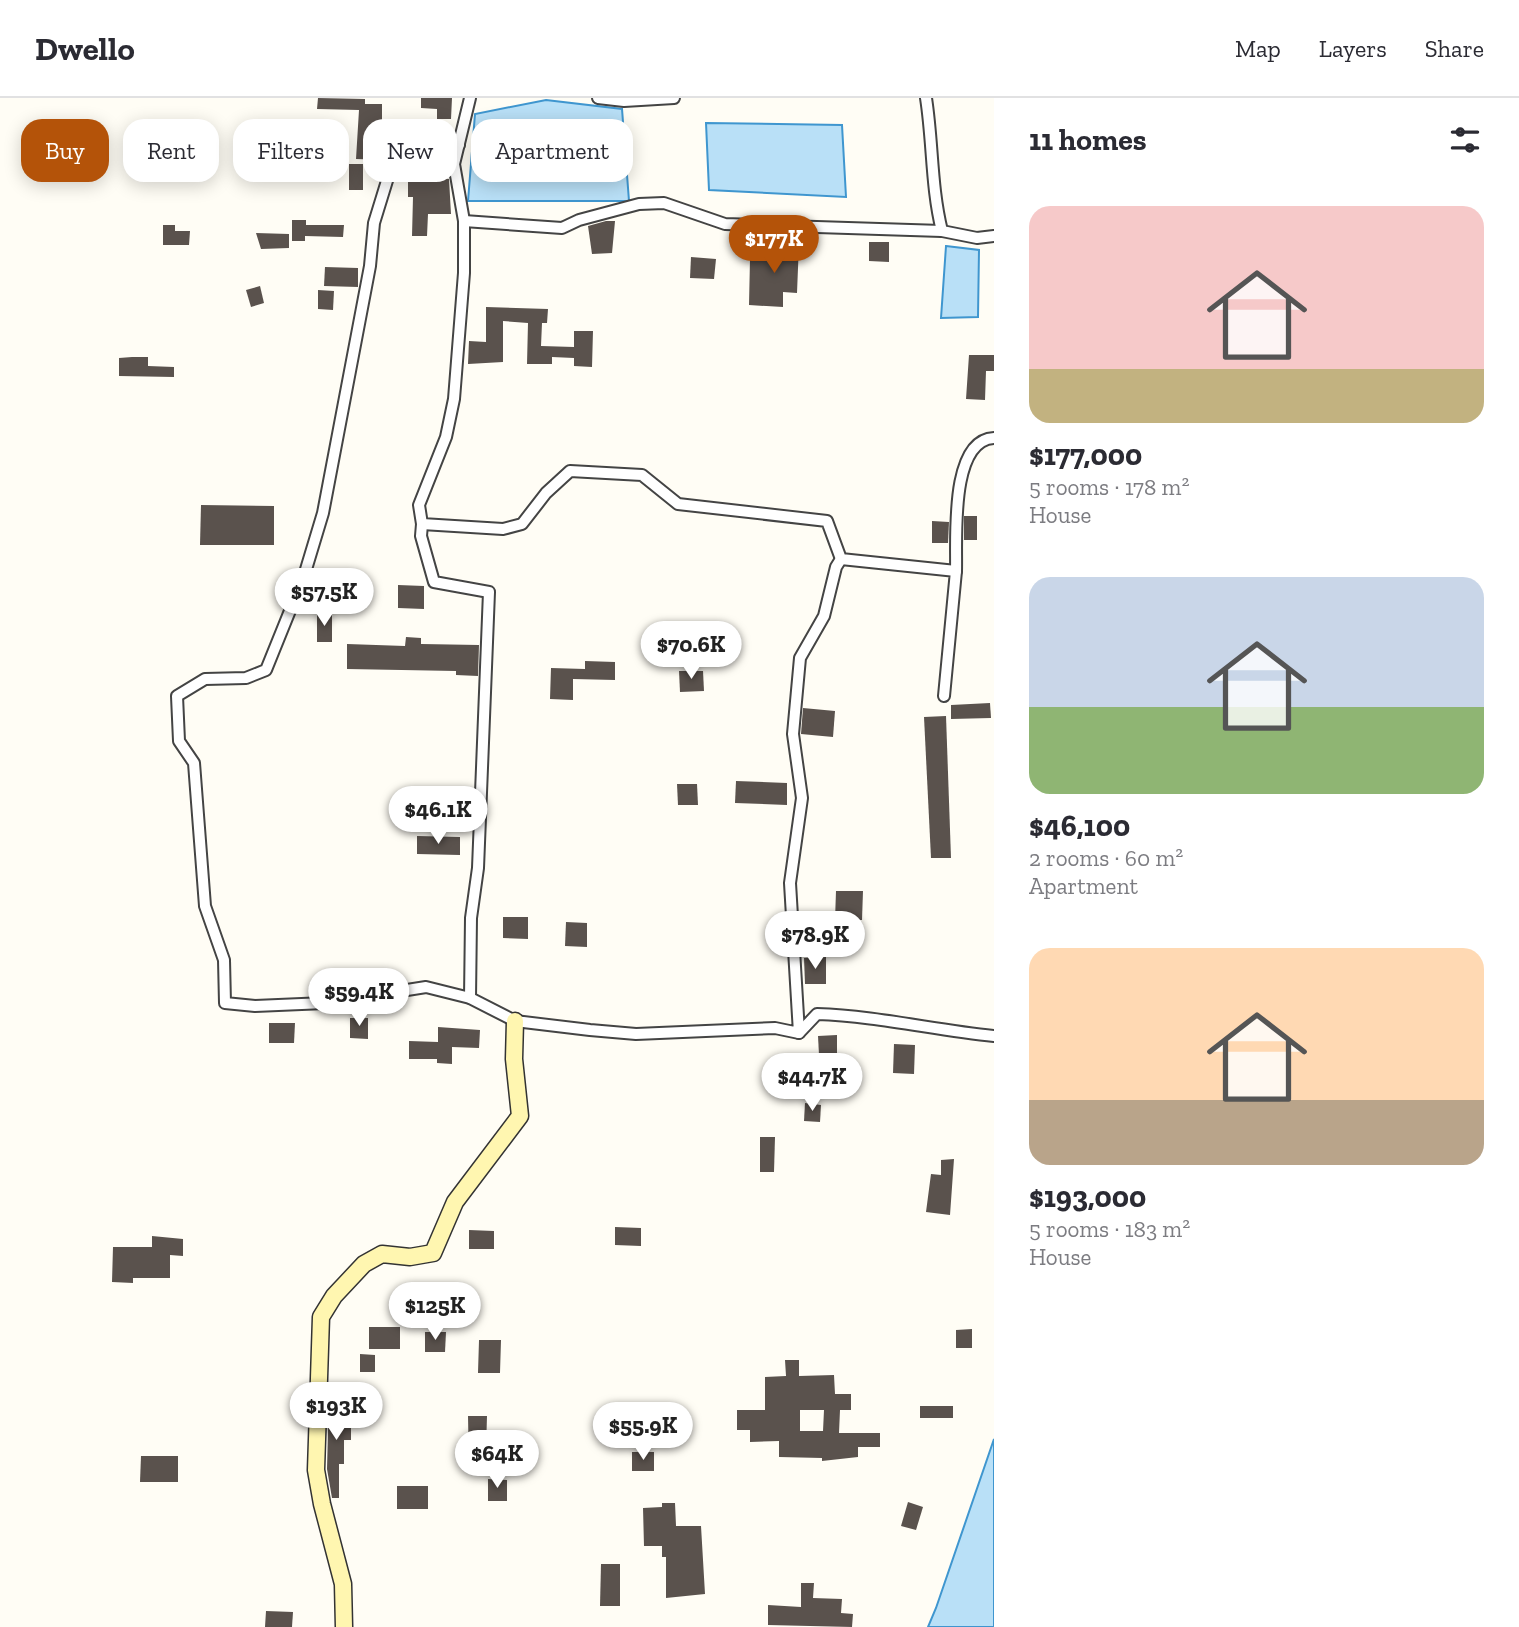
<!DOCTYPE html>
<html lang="en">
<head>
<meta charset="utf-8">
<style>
  body { margin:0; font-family:"Zilla Slab",serif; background:#f2f2f3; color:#2b2b33; height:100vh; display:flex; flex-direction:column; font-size:26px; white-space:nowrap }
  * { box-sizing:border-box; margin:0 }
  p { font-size:23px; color:#7c7c81 }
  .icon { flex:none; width:38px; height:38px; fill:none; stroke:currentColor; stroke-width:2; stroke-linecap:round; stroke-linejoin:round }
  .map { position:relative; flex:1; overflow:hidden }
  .drawer { display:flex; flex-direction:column; background:#fff; width:525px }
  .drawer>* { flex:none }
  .top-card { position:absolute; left:21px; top:21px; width:665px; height:63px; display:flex; gap:14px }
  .price { position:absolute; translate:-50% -60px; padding:0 16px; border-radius:24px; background:#fff; color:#222; font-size:23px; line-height:46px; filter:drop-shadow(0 2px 4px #0008) }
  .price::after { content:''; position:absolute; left:50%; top:42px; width:21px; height:16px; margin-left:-10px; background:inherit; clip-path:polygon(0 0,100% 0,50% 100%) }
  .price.on { background:#b45309; color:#fff }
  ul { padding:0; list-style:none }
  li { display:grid; align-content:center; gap:14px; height:371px; padding:0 35px }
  li span { display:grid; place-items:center; height:217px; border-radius:21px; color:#555 }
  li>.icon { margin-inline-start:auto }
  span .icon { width:126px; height:126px; fill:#fffc; stroke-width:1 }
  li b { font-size:30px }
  h2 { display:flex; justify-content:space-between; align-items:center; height:84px; padding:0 35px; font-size:30px }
  .pill { padding:0 24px; border-radius:21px; background:#fff; box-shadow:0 4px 18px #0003; font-size:24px; line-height:63px }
  .pill.on { background:#b45309; color:#fff }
  header { display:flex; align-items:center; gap:42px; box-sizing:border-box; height:98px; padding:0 35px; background:#fff; border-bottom:2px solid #e1e1e2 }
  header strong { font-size:33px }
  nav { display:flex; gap:38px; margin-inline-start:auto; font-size:24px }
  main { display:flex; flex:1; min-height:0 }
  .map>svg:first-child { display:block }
  .water { fill:#b9e0f7; stroke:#3f96cf; stroke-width:2 }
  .building { fill:#5a524d; fill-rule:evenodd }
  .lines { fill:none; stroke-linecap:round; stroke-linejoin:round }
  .street-casing { stroke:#444; stroke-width:14 }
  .secondary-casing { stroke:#333; stroke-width:19 }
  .street { stroke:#fff; stroke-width:10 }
  .secondary { stroke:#fff6b0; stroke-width:16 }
</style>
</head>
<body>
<header>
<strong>Dwello</strong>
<nav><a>Map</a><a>Layers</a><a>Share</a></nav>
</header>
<main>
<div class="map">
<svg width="994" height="1529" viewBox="0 0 994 1529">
  <rect width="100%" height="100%" fill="#fffdf5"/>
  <g class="water">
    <path d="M546,2l76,9 7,92h-161l7,-87z"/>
    <path d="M706,25l136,2 4,72 -137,-7z"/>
    <path d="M946,148l33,4 -1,67 -37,1z"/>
    <path d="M994,1341v188h-66l8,-19z"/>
  </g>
  <g class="building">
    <path d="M318,0l47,1v5h17v27l5,1v13h3l-5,15 -29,-1 3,-49 -42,-1z"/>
    <path d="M421,0h31l-1,21h-14v-10l-16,-1z"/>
    <path d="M408,54h16v24l25,3 2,35h-23l-1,22h-15l1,-39h-5z"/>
    <rect x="349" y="66" width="14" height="26"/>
    <path d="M292,122h14v5h38l-1,12 -38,-1v5h-13z"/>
    <path d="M606,123h9l-3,32 -20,1 -4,-28z"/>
    <path d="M163,127h12v6h15l-1,14h-26z"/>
    <path d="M256,135l33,1v14l-28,1z"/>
    <path d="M765,144l34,1 -2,50 -14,-1v15l-34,-2 1,-46 14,1z"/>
    <path d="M869,144h20v20l-20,-1z"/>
    <path d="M691,159l25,2 -2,20 -24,-1z"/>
    <path d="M325,169l33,1v19l-34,-1z"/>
    <path d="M260,188l4,17 -13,4 -5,-17z"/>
    <path d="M318,192l16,1 -1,19 -15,-1z"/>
    <path d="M486,209l62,2 -1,14h-5l-1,23 33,1v-16h19l-1,36 -18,-1v-8l-22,-1v7h-25l1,-41 -25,-2v41l-35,2 1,-23 17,1z"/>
    <path d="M969,257h25v16h-8l-1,29 -19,-1z"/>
    <path d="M132,259h16v9l26,1v10l-55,-1v-18z"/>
    <path d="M201,407l73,1v39h-74z"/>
    <rect x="964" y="418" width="13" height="24"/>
    <path d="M932,423l17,1 -1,21h-16z"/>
    <path d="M398,487l26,1v23l-26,-1z"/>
    <rect x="317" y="516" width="15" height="28"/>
    <path d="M406,539l15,1v6l58,1 -1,31 -22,-1v-4l-109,-2v-25l58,2z"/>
    <path d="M585,563l30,1v18l-42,-1v21l-23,-1 1,-31 34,1z"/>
    <path d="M679,573h24l1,20 -24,1z"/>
    <path d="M990,605l1,15 -40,1v-14z"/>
    <path d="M803,610l32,3 -2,26 -32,-3z"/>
    <path d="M946,618l5,142h-20l-7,-141z"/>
    <path d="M736,683l51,2v22l-52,-2z"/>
    <path d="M677,686h20l1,21h-20z"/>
    <path d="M417,738l43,1v18l-43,-1z"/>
    <path d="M836,793h27l-1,29h-27z"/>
    <path d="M503,819h25v22l-25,-1z"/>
    <path d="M566,824l21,1v24l-22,-1z"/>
    <path d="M826,859v27h-21l-1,-26z"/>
    <path d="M350,920h18v21l-18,-1z"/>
    <path d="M269,925h26l-1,20h-25z"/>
    <path d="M438,929l42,3 -1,18 -27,-1v17l-15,-1v-4h-28v-18l29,1z"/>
    <path d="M837,937v19l-18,1 -1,-19z"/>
    <path d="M894,946l21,1 -1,29 -21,-1z"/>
    <path d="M805,1005l16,2 -1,17 -16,-1z"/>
    <path d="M760,1039h15l-1,35h-14z"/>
    <path d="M954,1061l-4,56 -24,-3 5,-38 10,1v-15z"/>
    <path d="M615,1129l26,1v18l-26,-1z"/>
    <path d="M469,1132l25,1v18h-25z"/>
    <path d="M152,1138l31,3v17l-13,-1v23h-37v5l-21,-1 1,-35h39z"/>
    <rect x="369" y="1229" width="31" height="22"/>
    <path d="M972,1231v19h-16v-18z"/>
    <path d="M425,1234h21l-1,20h-20z"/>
    <path d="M479,1242h22l-1,33h-22z"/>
    <path d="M360,1256l15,1v17h-15z"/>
    <path d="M785,1262h14v16l35,-1 1,19h16v16h-11l-1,23h41v14h-22v10l-36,4v-3l-43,-1v-16l-29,1v-12h-13v-20h28v-33l21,-1zM800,1312h24l-1,21h-23z"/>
    <path d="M329,1295h12v30h10v17h-7v24h-5v34h-7l-5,-29z"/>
    <rect x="920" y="1308" width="33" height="12"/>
    <path d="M468,1318h19l-1,34h11v19h-28z"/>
    <rect x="632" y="1354" width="22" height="19"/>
    <path d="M141,1358h37v26h-38z"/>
    <path d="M488,1381l19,1v21h-19z"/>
    <rect x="397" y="1388" width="31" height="23"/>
    <path d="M908,1404l15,5 -7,23 -15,-4z"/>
    <path d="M662,1405h13l1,23h25l4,68 -39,4v-41h-4v-11h-18l-1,-38 19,-1z"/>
    <path d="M601,1466h19v42h-20z"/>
    <path d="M801,1485h13l-1,15 29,1 -1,14 12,1 -1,13 -84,-2v-20l33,2z"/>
    <path d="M266,1513l27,1 -1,15h-27z"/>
  </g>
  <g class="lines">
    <g class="street-casing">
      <g id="street">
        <path d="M470,0l-16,66 10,57v52l-10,126 -8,38 -27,68 3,19 81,5 19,-5 24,-31 24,-22 72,4 36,29 149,17 14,38 115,12 -12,125"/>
        <path d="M598,0l26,3 50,-3"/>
        <path d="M926,0c7,45 5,89 16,133l35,7 17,-2"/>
        <path d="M459,47l-42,-5 -19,5 -24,78 -4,43 -47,247 -19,63 -38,94 -20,8 -41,1 -28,17 2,45 15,22 11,143 19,54 1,43 30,3 70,-3 101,-16 44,11 45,23 75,9 46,4 139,-6 24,5 -9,-150 12,-85 -9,-64 7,-76 24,-42 12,-49 5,-8"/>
        <path d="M464,123l98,7 17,-8 60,-16 25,-1 61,21 217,7"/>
        <path d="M422,426l-1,12 13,46 55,10 -11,276 -7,50 -1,80"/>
        <path d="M956,473c1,-30 -7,-131 38,-133"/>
        <path d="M799,935l18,-19c60,2 117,16 177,22"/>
      </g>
    </g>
    <g class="secondary-casing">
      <path id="secondary" d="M344,1529l-1,-43 -21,-80 -6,-34 5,-153 13,-21 30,-32 18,-10 28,3 23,-4 22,-51 65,-86 -6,-57 1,-38"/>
    </g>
    <use href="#street" class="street"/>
    <use href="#secondary" class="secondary"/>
  </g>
</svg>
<b class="price on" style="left:774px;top:177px">$177K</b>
<b class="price" style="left:324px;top:530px">$57.5K</b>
<b class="price" style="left:691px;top:583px">$70.6K</b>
<b class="price" style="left:438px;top:748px">$46.1K</b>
<b class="price" style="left:815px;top:873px">$78.9K</b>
<b class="price" style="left:359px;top:930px">$59.4K</b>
<b class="price" style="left:812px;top:1015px">$44.7K</b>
<b class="price" style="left:435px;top:1244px">$125K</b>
<b class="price" style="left:336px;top:1344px">$193K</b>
<b class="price" style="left:643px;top:1364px">$55.9K</b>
<b class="price" style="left:497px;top:1392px">$64K</b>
<div class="top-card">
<a class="pill on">Buy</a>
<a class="pill">Rent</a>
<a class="pill">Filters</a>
<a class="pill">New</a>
<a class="pill">Apartment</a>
</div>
</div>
<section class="drawer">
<h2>11 homes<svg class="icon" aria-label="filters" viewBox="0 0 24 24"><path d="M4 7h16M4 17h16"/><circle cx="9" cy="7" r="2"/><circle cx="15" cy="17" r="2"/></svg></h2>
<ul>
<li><span style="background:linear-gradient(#f6c9c9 75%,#c2b280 0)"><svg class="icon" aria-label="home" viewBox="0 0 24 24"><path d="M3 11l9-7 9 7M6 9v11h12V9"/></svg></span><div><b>$177,000</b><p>5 rooms · 178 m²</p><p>House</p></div></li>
<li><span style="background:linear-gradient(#c9d6e8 60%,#8fb573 0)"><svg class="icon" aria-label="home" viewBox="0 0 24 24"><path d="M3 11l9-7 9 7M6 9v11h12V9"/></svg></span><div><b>$46,100</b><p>2 rooms · 60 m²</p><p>Apartment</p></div></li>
<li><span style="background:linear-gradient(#ffd9b3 70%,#b9a48a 0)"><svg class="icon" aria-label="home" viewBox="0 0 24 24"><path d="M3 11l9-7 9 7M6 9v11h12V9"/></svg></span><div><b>$193,000</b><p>5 rooms · 183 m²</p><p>House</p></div></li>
</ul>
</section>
</main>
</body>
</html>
